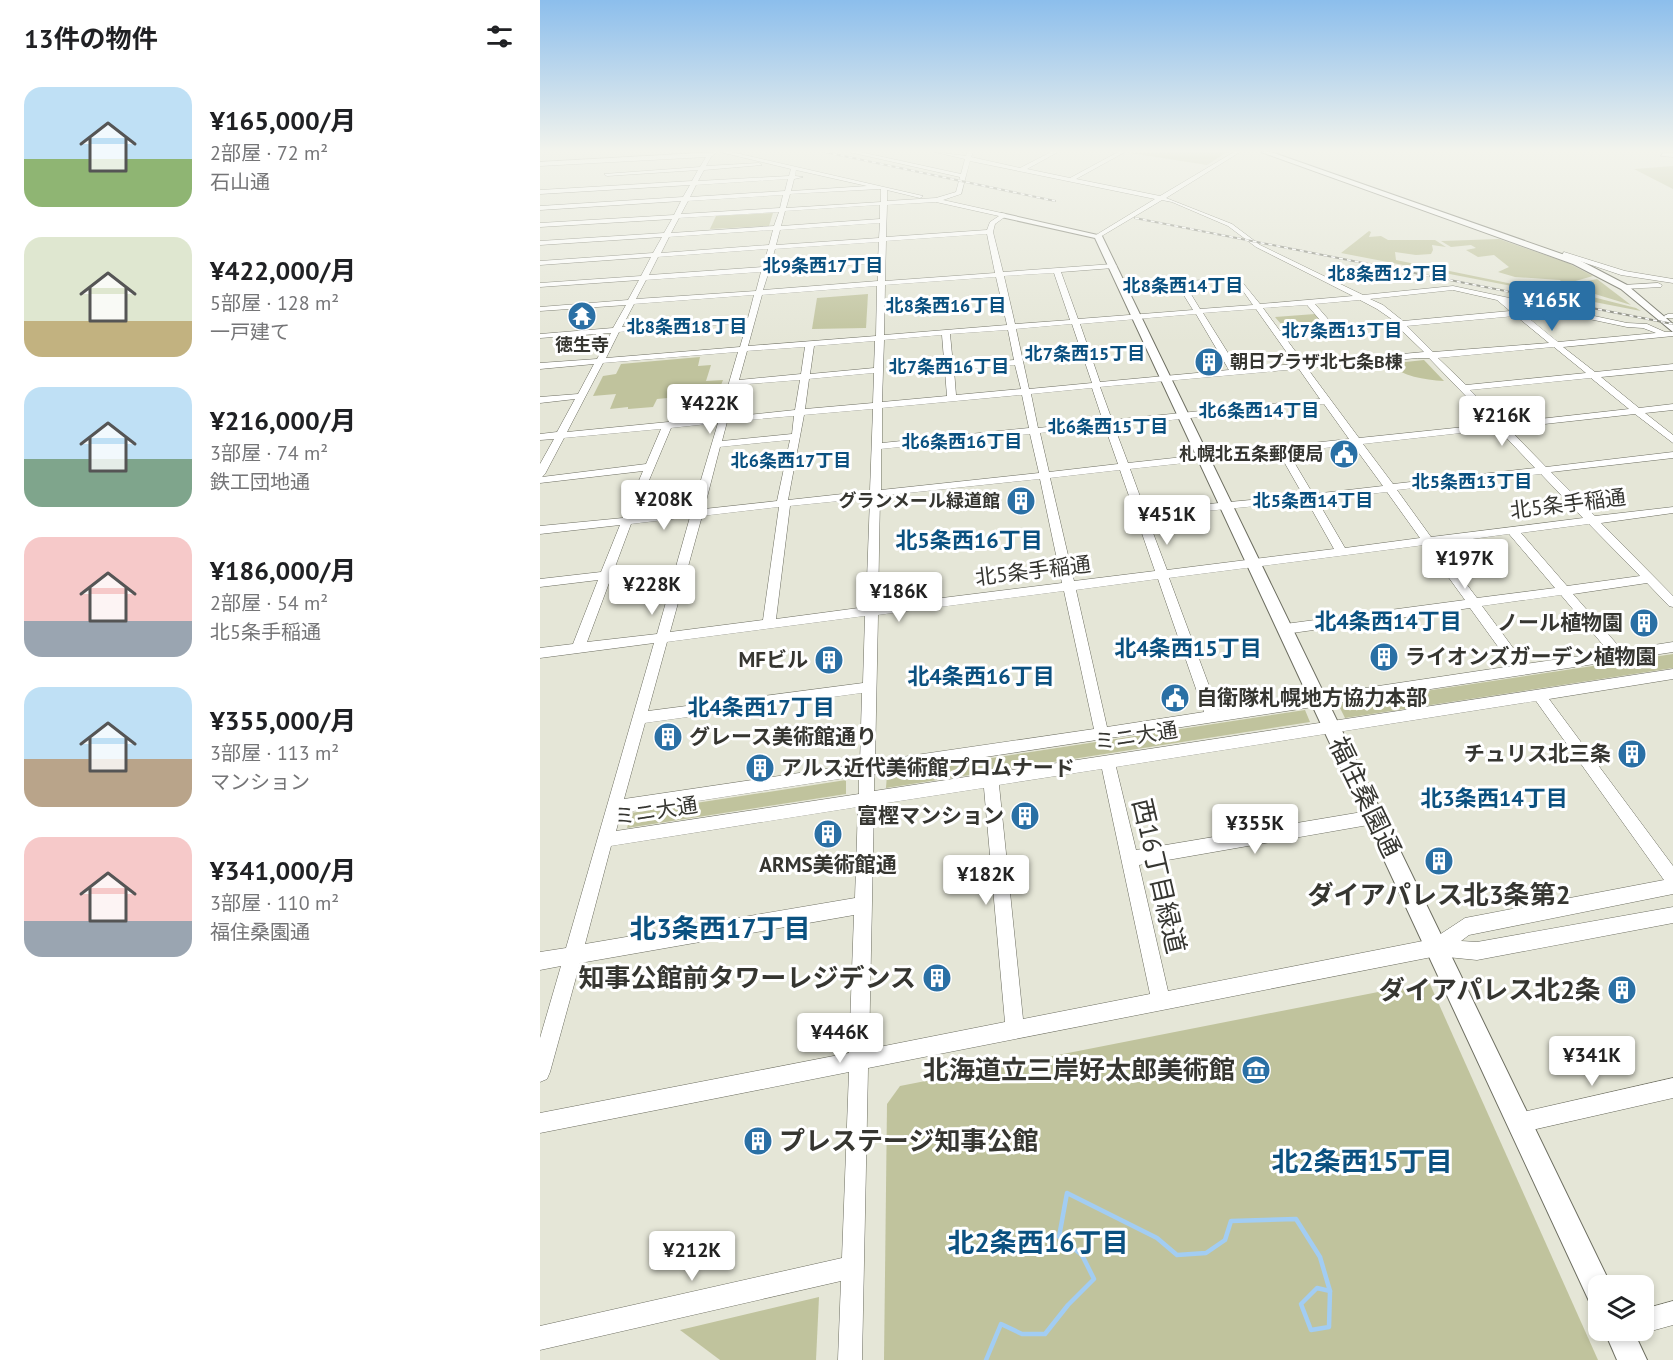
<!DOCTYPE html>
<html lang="ja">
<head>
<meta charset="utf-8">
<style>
  body { margin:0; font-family:"PT Sans","Noto Sans JP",sans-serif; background:#f2f2f2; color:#202124; height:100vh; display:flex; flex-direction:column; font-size:22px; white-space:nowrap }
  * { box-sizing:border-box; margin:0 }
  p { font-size:20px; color:#757577 }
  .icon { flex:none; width:33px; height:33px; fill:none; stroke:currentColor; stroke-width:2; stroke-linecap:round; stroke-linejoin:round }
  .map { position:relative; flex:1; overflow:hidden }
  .drawer { display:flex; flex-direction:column; background:#fff; width:540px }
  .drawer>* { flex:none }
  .fabs { position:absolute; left:1048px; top:1275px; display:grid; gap:12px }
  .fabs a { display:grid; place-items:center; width:66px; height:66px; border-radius:12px; background:#fff; box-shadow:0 3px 9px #0003; font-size:30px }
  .price { position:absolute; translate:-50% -51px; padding:0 14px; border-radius:6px; background:#fff; color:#222; font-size:20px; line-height:39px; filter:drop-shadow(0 2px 3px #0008) }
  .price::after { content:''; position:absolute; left:50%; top:36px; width:18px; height:14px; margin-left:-9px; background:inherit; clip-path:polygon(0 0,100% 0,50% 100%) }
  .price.active { background:#2a70a5; color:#fff }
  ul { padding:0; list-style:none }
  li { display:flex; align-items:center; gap:18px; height:150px; padding:0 24px }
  li span { display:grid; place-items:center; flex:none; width:168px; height:120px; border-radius:18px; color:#555 }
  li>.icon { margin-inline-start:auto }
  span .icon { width:72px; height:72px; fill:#fffc; stroke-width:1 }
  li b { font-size:26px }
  h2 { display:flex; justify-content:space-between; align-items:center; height:72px; padding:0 24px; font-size:26px }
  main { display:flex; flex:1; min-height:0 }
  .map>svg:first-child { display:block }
  .green { fill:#c0c39d }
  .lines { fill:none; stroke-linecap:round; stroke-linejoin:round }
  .stream { stroke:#a2cdf3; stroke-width:4.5 }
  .minor-casing { stroke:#6d6e61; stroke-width:1 }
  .major-casing { stroke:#6d6e61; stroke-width:2 }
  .minor { fill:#fff; fill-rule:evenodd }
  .major { fill:#fff; fill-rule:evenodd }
  .rail-casing { stroke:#85867c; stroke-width:2 }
  .rail { stroke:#fff; stroke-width:1.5; stroke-dasharray:4; stroke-linecap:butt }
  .labels { text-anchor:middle; stroke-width:6; stroke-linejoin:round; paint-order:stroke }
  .far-neighbourhood-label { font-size:18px; font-weight:bold; fill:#0b5180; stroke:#fff }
  .far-poi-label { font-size:18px; font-weight:bold; fill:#363631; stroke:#fff; text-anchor:end }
  .street-label { font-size:21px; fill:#363631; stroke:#fff }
  .poi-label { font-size:21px; font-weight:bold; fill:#363631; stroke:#fff; text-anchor:end }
  .neighbourhood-label { font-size:22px; font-weight:bold; fill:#0b5180; stroke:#fff }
  .near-street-label { font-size:26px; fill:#363631; stroke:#fff }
  .near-poi-label { font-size:26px; font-weight:bold; fill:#363631; stroke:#fff; text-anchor:end }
  .near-neighbourhood-label { font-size:27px; font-weight:bold; fill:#0b5180; stroke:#fff }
</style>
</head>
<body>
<main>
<section class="drawer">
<h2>13件の物件<svg class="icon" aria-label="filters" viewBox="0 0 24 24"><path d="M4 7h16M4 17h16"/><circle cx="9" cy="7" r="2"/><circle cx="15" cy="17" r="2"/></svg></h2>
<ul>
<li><span style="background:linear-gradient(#bfe0f5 60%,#8fb573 0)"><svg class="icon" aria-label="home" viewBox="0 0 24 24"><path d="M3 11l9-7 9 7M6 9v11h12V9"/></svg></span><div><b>¥165,000/月</b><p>2部屋 · 72 m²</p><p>石山通</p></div></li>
<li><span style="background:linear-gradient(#dfe7d0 70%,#c2b280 0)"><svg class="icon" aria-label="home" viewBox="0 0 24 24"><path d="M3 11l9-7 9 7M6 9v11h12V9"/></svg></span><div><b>¥422,000/月</b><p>5部屋 · 128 m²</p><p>一戸建て</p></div></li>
<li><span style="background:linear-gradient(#bfe0f5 60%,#7fa58c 0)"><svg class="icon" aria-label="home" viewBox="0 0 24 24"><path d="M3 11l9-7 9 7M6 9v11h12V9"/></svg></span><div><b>¥216,000/月</b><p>3部屋 · 74 m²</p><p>鉄工団地通</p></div></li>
<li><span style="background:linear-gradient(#f6c9c9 70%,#9aa5b1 0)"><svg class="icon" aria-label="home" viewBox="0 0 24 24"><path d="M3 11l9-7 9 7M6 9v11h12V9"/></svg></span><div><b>¥186,000/月</b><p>2部屋 · 54 m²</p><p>北5条手稲通</p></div></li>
<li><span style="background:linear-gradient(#bfe0f5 60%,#b9a48a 0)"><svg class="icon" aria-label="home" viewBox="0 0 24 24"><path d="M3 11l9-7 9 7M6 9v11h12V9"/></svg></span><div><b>¥355,000/月</b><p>3部屋 · 113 m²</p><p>マンション</p></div></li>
<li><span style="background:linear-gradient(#f6c9c9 70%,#9aa5b1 0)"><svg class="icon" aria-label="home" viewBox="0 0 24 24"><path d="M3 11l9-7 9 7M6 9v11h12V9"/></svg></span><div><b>¥341,000/月</b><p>3部屋 · 110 m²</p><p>福住桑園通</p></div></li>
</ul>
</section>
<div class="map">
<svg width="1133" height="1360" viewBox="0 0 1133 1360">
  <rect width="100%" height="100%" fill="#e5e6d7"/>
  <g class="green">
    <path d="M687,152l-20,13 -77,-12z"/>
    <path d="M1133,166v23l-39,-20z"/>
    <path d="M233,213l-4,13 -59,3 6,-13z"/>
    <path d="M829,231l2,1 -2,5 12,-1 7,4h47l11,7 -14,-2 1,5 -2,4 -15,1 -21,-3 1,8 161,33 14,-3 9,1 1,3 55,14 5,3 -300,-58z"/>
    <path d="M959,239l69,24 25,13 -21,6 -1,3 -8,-1 -3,-4 -45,-3 -17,-5 11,-5 -15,-12 -16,2 -12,-7 10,-2 -5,-3 -20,2 -10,-6z"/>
    <path d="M1057,279l34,26 -46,-14 -7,-8z"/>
    <path d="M328,294l-2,34 -54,1 5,-31z"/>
    <path d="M775,314l11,12 -2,2 -37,3 -12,-14z"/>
    <path d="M160,357l-2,9 13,-1 -5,16 17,-1 -2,5 -19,2 -3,8 -42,4 -4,8 -25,2v-2l-18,2 6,-15 -23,2 10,-20 13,-2 5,-10z"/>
    <path d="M884,360l20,21c-21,-1 -40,-5 -57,-17z"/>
    <path d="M1133,654v14l-328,50 -7,-14z"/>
    <path d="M765,710l5,12 -424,66 1,-14z"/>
    <path d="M306,780v14l-219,34 4,-15z"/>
    <path d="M889,982l169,378h-714l3,-256 13,-18z"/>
    <path d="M279,1297l-3,63h-96l-40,-30z"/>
  </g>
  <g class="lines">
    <g class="stream">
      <path d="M777,1288l13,3 -1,36 -18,3 -10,-26z"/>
      <path d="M446,1360l15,-36 21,10h23l23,-29 26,-26 -12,-24 -23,-18 8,-44 90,45 20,17 29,-2 19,-13 6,-19 65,-2 24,38 10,34"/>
    </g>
    <g class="minor-casing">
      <g id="minor">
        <path d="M177,152l-6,5 -5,9 53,-3 3,2 -58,5 -6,11 91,-5 2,-7 -71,-17h11l192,44 -3,2 -33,-8v11l49,-3 20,-6 4,-15 -111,-25h11l101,22 4,-15 -30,-7 31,4 1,-4h6l-2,5 49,11 31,-16h7l-31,17 43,9 48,-26h7l-49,27 84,17 74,-44h6l-74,46 66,26 28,21 103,50 90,-9 174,37 20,1 18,8h8v4l-110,11 32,25 78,-8v6l-72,7 38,31 34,-4v6l-28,3 28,22v8l-38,-29 -127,14 38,39 127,-15v6l-122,14 44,44 78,-9v6l-72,10 72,73v11l-4,-1 -22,-23 -74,11 49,56 51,-8v10l-799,122v17l799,-122v10l-124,20 124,167v28l-204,41 -8,6 16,1 196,-35v16l-196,37 -40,-4 -569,112 -6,292h-24l3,-79 -301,69v-24l302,-68 7,-186 -309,61v-20l309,-60 5,-138 -274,48 -30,109 -3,7 -7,3v-44l21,-72 -21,4v-18l26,-4 88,-305 -114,15v-10l33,-4 25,-64 -58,7v-8l61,-7 19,-47 -80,9v-8l83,-8 20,-47 -103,12v-19l14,-25 -14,1v-6l17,-2 18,-33 -35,4v-6l38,-3 16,-30 -54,5v-6l57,-4 14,-26 -71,5v-4l73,-6 13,-23 -86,6v-4l88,-7 11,-20 -99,7v-4l101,-7 10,-19 -111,8v-4l113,-8 9,-16 -122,8v-4l124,-8 8,-14 -132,8v-4l134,-8 7,-14 -141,9v-4l143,-9 7,-12 -150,9v-4l152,-9 6,-11 -91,6 -3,-2 96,-7 6,-10 -166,9v-4zM430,161l185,38 -59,36v2h4l62,-37 10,2 56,24 28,21 97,49 -93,8 -22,-27 -60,5 -1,2 16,26 -115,9 -17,-47 52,-4 4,-2 -4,-2 -110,8 -10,-40 2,-8 11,-8v-2l-63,-14 18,-6zM256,170l71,16 -76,5 3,-12 9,-2 -8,-1zM248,179l-3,12 -95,6 6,-12zM339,189h2v13l-95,6 4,-14zM243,195l-3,13 -99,6 7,-13zM396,202l63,14 -9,6 -3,8 -101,7 1,-32zM340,205v14l-99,7 4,-15zM239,212l-5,14 -103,7 8,-15zM340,223l-1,15 -103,7 4,-15zM233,230l-4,15 -108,8 8,-16zM447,234l8,39 -110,8 1,-40zM339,242l-1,17 -108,8 5,-18zM228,249l-5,18 -114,8 9,-18zM338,263v18l-115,9 6,-19zM221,272l-5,19 -120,8 10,-19zM514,273l16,47 -55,4 -11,-48zM456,277l11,48 -123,10 1,-50zM696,281l17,24 -53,4 -14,-23zM337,286l-1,50 -128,10 14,-51zM913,290l44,10 13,11 -107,10 -20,-16 -13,-6zM214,295l-6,23 -126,9 12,-23zM820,300l17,9 16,11 -59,6 -19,-22zM969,302l118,25 16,1 13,5 -98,9zM767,305l19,22 -46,4 -17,-23zM716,309l39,55 -57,5 -35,-56zM656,314l33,56 -129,12 -20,-58zM976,316l33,27 -116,9 -26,-26zM207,323l-7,24 -134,11 13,-26zM532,324l20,59 -63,6 -13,-60zM856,325l28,27 -120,11 -20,-27zM468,330l6,30 -61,5 -3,-31zM402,335l5,61 -65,6 2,-62zM335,341l-1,27 -64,6 4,-28zM265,347l-4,27 -62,6 8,-29zM1014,347l32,26 -120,12 -28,-27zM198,352l-19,65 -152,15 36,-69zM878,358h11l64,66 -134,14 -52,-70zM475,365l6,24 -65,6 -2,-25zM759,369l21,30 -208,21 -12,-33zM334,373l-1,30 -68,6 4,-30zM1051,378l38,31 -126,14 -33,-33zM260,380l-5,30 -66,7 8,-32zM552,388l11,33 -65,7 -7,-34zM482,395l7,33 -147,15v-35zM784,404l25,35 -221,24 -14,-37zM333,409l-3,82 -82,9 16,-85zM254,416l-2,18 -70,7 5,-19zM178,423l-26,87 -58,6 37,-88zM565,427l13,37 -69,8 -9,-39zM121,429l-15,35 -104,13 3,-3 19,-36zM958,429l37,39 -142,16 -30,-40zM490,434l9,39 -158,17v-41zM250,440l-13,61 -73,8 16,-62zM813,445l30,41 -70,8 -25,-42zM739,453l24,42 -158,15 -15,-41zM580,470l35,101 -81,10 -24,-103zM1001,474l42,44 -152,19 -34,-47zM500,479l22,104 -184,23 2,-110zM847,492l33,46 -75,10 -28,-48zM330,498l-4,109 -90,12 14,-113zM767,501l27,48 -167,21 -20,-53zM239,507l-16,113 -93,12 32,-116zM150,517l-33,117 -70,8 44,-118zM1049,524l51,52 -73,10 -46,-53zM969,534l46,54 -78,10 -41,-54zM885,545l40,55 -180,24 -6,5 2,3 4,2 185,-26 42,58 -294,44 -49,-132zM618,579l46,133 -97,15 -31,-137zM524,591l30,138 -219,32 3,-146zM1021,595l48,57 -84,12 -43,-58zM325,616l-2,67 -215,28 19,-69zM322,693l-2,71 -236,35 21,-76zM996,701l128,179 -199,38 -32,21 -265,52 -29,-126 235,-41 6,-2 2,-5 -2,-5 -6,-2 -238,40 -20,-83zM562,769l48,225 -127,25 -24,-234zM319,776v18l-243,37 5,-18zM444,788l21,234 -136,27 5,-244zM318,807l-3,91 -270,46 26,-98z"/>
        <path d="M1123,153h10v4l-12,-1z"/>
        <path d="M1024,252l61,19 48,8v4l-52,-8 -59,-20z"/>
        <path d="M1118,283l4,2 -1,2 -37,2 -4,-2 4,-2z"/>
        <path d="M1128,314h5v4h-8l-1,-2z"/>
        <path d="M1133,1078v20l-154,35 -7,-3 -3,-7 3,-7 7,-3z"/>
        <path d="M1133,1301v24l-29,8 -5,-3h5v-21z"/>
      </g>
    </g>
    <g class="major-casing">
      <g id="major">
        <path d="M721,152h10l308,108 48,25 46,39v8l-52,-43 -48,-25z"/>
        <path d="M461,213l101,23 507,1045 2,5h-12v19l-10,-4 -494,-1063 -94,-21z"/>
        <path d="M1064,1330h29l14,30h-30z"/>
      </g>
    </g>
    <use href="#minor" class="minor"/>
    <use href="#major" class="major"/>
    <g class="rail-casing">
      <g id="rail">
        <path d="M285,152l230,49"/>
        <path d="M595,218l538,106"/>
      </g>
    </g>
    <use href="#rail" class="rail"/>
  </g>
  <linearGradient id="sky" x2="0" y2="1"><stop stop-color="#8cbeec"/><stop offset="0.44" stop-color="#f3f4ed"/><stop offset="1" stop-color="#f3f4ed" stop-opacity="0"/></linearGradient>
  <rect width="1133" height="343" fill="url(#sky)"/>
  <defs>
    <g id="temple-disc" transform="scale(1.5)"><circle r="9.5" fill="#2a70a5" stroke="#fff"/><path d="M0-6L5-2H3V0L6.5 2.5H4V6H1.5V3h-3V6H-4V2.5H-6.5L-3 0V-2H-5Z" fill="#fff"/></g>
    <g id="building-disc" transform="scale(1.5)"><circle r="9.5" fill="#2a70a5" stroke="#fff"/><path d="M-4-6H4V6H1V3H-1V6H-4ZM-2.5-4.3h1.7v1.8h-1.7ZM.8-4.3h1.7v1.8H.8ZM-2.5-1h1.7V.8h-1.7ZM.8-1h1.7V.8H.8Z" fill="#fff"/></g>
    <g id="civic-disc" transform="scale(1.5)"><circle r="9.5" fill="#2a70a5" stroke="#fff"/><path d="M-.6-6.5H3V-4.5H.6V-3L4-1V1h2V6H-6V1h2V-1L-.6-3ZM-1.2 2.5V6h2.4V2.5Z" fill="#fff"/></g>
    <g id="museum-disc" transform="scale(1.5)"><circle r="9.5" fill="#2a70a5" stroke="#fff"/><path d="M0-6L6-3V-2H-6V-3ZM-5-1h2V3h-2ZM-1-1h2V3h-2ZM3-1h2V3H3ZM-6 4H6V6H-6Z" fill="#fff"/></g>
  </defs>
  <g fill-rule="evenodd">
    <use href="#temple-disc" x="42" y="316"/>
    <use href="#building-disc" x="669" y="362"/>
    <use href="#civic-disc" x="804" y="454"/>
    <use href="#building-disc" x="481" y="501"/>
    <use href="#building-disc" x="1104" y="623"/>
    <use href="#building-disc" x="844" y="657"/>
    <use href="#building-disc" x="289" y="660"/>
    <use href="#civic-disc" x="635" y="698"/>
    <use href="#building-disc" x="128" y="737"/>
    <use href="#building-disc" x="1092" y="754"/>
    <use href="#building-disc" x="220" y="768"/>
    <use href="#building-disc" x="485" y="816"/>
    <use href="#building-disc" x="288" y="834"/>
    <use href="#building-disc" x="899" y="861"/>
    <use href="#building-disc" x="397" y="978"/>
    <use href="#building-disc" x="1082" y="990"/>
    <use href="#museum-disc" x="716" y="1070"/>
    <use href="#building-disc" x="218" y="1141"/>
  </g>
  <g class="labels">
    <g class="far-neighbourhood-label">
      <text x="283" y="272">北9条西17丁目</text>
      <text x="848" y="280">北8条西12丁目</text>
      <text x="643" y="292">北8条西14丁目</text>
      <text x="406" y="312">北8条西16丁目</text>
      <text x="147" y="333">北8条西18丁目</text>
      <text x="802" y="337">北7条西13丁目</text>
      <text x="545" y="360">北7条西15丁目</text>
      <text x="409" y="373">北7条西16丁目</text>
      <text x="719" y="417">北6条西14丁目</text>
      <text x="568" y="433">北6条西15丁目</text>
      <text x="422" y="448">北6条西16丁目</text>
      <text x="251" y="467">北6条西17丁目</text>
      <text x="932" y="488">北5条西13丁目</text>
      <text x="773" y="507">北5条西14丁目</text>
    </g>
    <g class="far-poi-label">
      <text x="42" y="351" text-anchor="middle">徳生寺</text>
      <text x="690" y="368" text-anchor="start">朝日プラザ北七条B棟</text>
      <text x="783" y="460">札幌北五条郵便局</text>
      <text x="460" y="507">グランメール緑道館</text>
    </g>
    <g class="street-label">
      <text transform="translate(1028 504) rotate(-7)" y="7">北5条手稲通</text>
      <text transform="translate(493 571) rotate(-7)" y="7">北5条手稲通</text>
      <text transform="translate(596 736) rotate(-9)" y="7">ミニ大通</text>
      <text transform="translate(116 811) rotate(-9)" y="7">ミニ大通</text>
    </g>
    <g class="poi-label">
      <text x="1083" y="630">ノール植物園</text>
      <text x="865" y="664" text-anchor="start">ライオンズガーデン植物園</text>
      <text x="268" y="667">MFビル</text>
      <text x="656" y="705" text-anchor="start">自衛隊札幌地方協力本部</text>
      <text x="149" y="744" text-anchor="start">グレース美術館通り</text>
      <text x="1071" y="761">チュリス北三条</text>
      <text x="241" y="775" text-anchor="start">アルス近代美術館プロムナード</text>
      <text x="464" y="823">富樫マンション</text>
      <text x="288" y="872" text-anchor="middle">ARMS美術館通</text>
    </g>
    <g class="neighbourhood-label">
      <text x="429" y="548">北5条西16丁目</text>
      <text x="848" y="629">北4条西14丁目</text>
      <text x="648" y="656">北4条西15丁目</text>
      <text x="441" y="684">北4条西16丁目</text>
      <text x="221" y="715">北4条西17丁目</text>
      <text x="954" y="806">北3条西14丁目</text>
    </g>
    <g class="near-street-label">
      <text transform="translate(825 797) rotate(64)" y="9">福住桑園通</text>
      <text transform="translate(619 876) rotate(77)" y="9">西16丁目緑道</text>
    </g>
    <g class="near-poi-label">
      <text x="899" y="904" text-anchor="middle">ダイアパレス北3条第2</text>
      <text x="376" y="987">知事公館前タワーレジデンス</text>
      <text x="1061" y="999">ダイアパレス北2条</text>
      <text x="695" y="1079">北海道立三岸好太郎美術館</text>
      <text x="239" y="1150" text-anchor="start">プレステージ知事公館</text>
    </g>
    <g class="near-neighbourhood-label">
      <text x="180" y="938">北3条西17丁目</text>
      <text x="822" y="1171">北2条西15丁目</text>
      <text x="498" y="1252">北2条西16丁目</text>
    </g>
  </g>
</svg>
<div class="fabs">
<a><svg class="icon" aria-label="layers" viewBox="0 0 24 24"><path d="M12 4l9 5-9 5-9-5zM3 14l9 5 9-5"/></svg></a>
</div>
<b class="price active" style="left:1012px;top:332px">¥165K</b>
<b class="price" style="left:170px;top:435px">¥422K</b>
<b class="price" style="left:962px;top:447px">¥216K</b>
<b class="price" style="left:124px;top:531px">¥208K</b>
<b class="price" style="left:627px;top:546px">¥451K</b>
<b class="price" style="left:925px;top:590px">¥197K</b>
<b class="price" style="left:112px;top:616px">¥228K</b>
<b class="price" style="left:359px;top:623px">¥186K</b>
<b class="price" style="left:715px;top:855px">¥355K</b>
<b class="price" style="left:446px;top:906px">¥182K</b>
<b class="price" style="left:300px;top:1064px">¥446K</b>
<b class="price" style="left:1052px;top:1087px">¥341K</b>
<b class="price" style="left:152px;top:1282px">¥212K</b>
</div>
</main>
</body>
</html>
